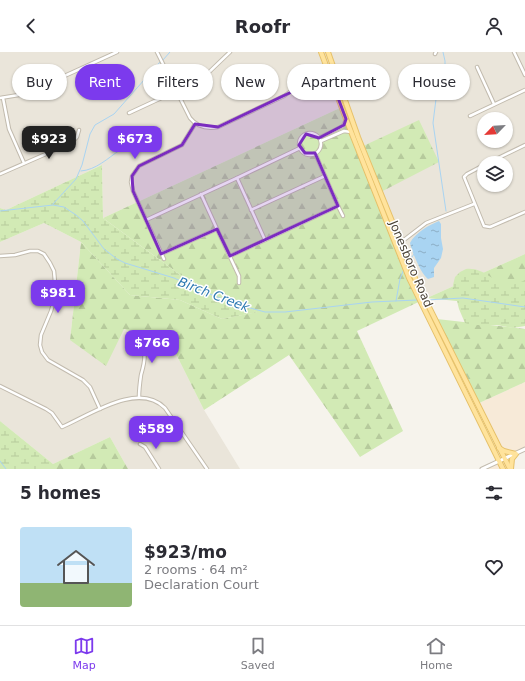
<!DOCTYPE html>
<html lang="en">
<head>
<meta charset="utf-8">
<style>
  body { margin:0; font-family:"DejaVu Sans",sans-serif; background:#f2f2f3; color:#2b2b33; height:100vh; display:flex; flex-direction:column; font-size:15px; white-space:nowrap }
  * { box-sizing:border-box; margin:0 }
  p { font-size:13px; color:#7c7c81 }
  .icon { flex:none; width:22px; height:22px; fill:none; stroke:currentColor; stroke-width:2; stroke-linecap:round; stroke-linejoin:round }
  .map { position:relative; height:417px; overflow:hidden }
  .panel { display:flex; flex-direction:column; background:#fff; flex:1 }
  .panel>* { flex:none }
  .top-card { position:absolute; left:12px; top:12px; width:501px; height:36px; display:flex; gap:8px }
  .needle { width:26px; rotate:245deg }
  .fabs { position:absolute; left:477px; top:60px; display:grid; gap:8px }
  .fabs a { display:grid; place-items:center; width:36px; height:36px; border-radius:50%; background:#fff; box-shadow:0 1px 3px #0004; font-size:20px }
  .price { position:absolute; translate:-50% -34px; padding:0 9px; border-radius:8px; background:#7c3aed; color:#fff; font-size:13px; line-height:26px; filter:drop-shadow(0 1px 2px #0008) }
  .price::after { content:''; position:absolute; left:50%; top:24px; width:12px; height:9px; margin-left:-6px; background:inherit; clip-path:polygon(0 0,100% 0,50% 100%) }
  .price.selected { background:#222; color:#fff }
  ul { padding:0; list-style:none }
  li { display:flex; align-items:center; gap:12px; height:100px; padding:0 20px }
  li span { display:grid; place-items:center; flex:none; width:112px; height:80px; border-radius:4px; color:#555 }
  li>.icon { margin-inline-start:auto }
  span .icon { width:48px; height:48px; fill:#fffc; stroke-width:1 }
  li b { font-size:17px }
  h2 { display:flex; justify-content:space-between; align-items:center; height:48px; padding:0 20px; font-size:17px }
  .tag { padding:0 14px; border-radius:18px; background:#fff; box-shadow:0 1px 3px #0004; font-size:14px; line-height:36px }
  .tag.selected { background:#7c3aed; color:#fff }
  header { display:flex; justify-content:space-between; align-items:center; height:52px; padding:0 20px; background:#fff; font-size:18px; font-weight:800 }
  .menu { display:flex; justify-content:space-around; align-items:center; height:56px; border-top:1px solid #e1e1e2; background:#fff; font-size:11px; color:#7c7c81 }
  .menu a { display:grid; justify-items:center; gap:2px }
  .menu .selected { color:#7c3aed }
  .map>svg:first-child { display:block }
  .residential { fill:#eae5da; fill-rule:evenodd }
  .commercial { fill:#f7ead8 }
  .forest { fill:url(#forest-firs) }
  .wetland { fill:url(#wetland-marsh) }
  .water { fill:url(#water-ripples) }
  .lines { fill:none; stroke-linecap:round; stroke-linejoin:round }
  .stream { stroke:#a9d4f2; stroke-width:1 }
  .minor-casing { stroke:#c2bbae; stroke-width:4.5 }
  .tertiary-casing { stroke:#c2bbae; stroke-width:5 }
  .primary-casing { stroke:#e6c16a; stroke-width:6 }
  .minor { stroke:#fff; stroke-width:2.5 }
  .tertiary { stroke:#fff; stroke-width:3 }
  .primary { stroke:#ffe39c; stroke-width:4 }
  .marked { fill:#7b2cbf; fill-opacity:0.2; stroke:#7b2cbf; stroke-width:3; stroke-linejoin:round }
  .labels { text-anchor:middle; stroke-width:3; stroke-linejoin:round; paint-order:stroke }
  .street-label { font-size:12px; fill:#4b4439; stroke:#fff }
  .water-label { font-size:13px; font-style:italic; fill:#2e7ab2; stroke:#fff }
</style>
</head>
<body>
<header><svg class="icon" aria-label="back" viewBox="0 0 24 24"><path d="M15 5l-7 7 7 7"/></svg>Roofr<svg class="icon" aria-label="person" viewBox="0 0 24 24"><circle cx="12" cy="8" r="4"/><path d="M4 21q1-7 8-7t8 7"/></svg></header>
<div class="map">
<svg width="525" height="417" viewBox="0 0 525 417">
  <defs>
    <pattern id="forest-firs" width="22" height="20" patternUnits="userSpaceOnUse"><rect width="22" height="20" fill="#d2eab5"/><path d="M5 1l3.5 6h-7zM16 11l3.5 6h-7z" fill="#b6ca9c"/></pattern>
    <pattern id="wetland-marsh" width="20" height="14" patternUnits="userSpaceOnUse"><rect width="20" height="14" fill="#d2eab5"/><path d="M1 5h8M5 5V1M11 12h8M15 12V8" fill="none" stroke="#b6ca9c"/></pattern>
    <pattern id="water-ripples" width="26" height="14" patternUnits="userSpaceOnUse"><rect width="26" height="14" fill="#a9d4f2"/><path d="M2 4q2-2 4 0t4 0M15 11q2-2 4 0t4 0" fill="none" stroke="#8caec5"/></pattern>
  </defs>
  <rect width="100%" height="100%" fill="#f6f3ec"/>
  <g class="residential">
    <path d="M0,0h525v202l-98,44 -52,-104 -14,-47 -17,-41 -241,112 -1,-53 -96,45 -6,-2zM484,67h22v22h-22zM484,111h22v22h-22z"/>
    <path d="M44,171l37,19 -11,98 54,-11 49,19 31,62 36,59h-112l-18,-32 -57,27 -53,-43v-179z"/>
  </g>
  <path class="commercial" d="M525,330v65l-21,10 5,12h-28l23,-12 -27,-53z"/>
  <g class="forest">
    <path d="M344,54l17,41 58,-27 20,42 -64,33 52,103 98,-44v35l-39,15 -59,-6 -70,33 46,100 -43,26 -71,-102 -85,55 -31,-62 -49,-19 -18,37 -36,-26 11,-98 49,53 50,5 42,19 35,-7 -78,-38 -76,-56z"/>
    <path d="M437,267l88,10v53l-48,22z"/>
    <path d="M110,385l18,32h-75v-5z"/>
  </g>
  <g class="wetland">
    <path d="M102,113l1,53 76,56 79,38 -36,7 -42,-19 -50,-5 -49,-53 -37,-19 -44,19v-34l6,2z"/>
    <path d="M466,217c18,-2 27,14 44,16 5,0 10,-3 15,-5v46l-12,2 -16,-3h-27l-5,-2 -6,-14 -6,-24 2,-8 5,-5z"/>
    <path d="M0,369l53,43v5h-53z"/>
  </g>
  <path class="water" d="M439,169l2,3v14l2,11 -2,9 -7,10v9l-6,2c-7,-5 -16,-27 -18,-36 5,-10 19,-18 29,-22z"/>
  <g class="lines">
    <g class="stream">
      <path d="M443,0l2,9v16l-9,22 -3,24 13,88"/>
      <path d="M163,8l7,-8"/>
      <path d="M81,119c15,-1 27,-13 39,-21 7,-5 15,-8 23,-12"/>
      <path d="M53,152l23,-25 6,-14 8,-31 5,-9 19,-11 46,-52"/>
      <path d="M0,159l53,-6 11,2 12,8 7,6 21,28 13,10 8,4 49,15 33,15 32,12 26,7h20l87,-10 45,-2"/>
      <path d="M410,208l4,-6"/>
      <path d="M426,248l37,-2 62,9"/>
      <path d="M396,249l4,-22 4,-10"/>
      <path d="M0,409l6,8"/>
    </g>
    <g class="minor-casing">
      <g id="minor">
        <path d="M157,0l33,66c7,9 16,11 28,9l66,-31 17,-12 33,-12"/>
        <path d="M514,0l11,23"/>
        <path d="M435,2l1,-2"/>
        <path d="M477,15l17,37"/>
        <path d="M0,46l25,-4 92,-42"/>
        <path d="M3,46l6,31 15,34"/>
        <path d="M129,61l69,-32 8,-6 24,-23"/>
        <path d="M470,64l55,-26"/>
        <circle cx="310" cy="92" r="11"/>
        <path d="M319,86l24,-12 3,-6"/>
        <path d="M321,89l23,-10 7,1"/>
        <path d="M300,96l-63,30 28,62 73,-34 -23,-53"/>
        <path d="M488,111l37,-18"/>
        <path d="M484,113l-17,9 -3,3 20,49 6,1 35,-15"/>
        <path d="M0,122l71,-31 6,-6 2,-7"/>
        <path d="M338,154l5,10"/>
        <path d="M251,158l74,-34"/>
        <path d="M146,168l-13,-29 -2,-9 1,-6 7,-10 43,-21 13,-21"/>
        <path d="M217,177l22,47v7"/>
        <path d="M400,191l26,-20 48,-19"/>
        <path d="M161,202l56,-25 -16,-35"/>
        <path d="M0,204l15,-1 15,-4h8l6,3 6,9 4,8 2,23 -5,17 -10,24 -1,10 2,7 6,8 35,20 7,7 10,22"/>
        <path d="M230,204l35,-16"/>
        <path d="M164,207l-18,-39 91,-42"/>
        <path d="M136,287c12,11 9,22 5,36 -1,7 -2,15 -2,22"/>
        <path d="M0,334l46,23 6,4 10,14c28,-12 76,-46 103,-19l42,61"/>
        <path d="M140,392l5,3 14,22"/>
      </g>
    </g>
    <g class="tertiary-casing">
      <path id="tertiary" d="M482,417l43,-20"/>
    </g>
    <g class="primary-casing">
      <g id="primary">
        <path d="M321,0l25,67 63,159 94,191"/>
        <path d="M328,0l30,85 59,146 93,186"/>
        <path d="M499,396l5,3 12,3 -4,5 -1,10"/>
      </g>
    </g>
    <use href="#minor" class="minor"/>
    <use href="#tertiary" class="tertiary"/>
    <use href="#primary" class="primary"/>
  </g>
  <path class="marked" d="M329,22l17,45 -2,6 -25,13 -13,-4 -7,11 6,8h10l23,53 -108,50 -13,-27 -56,25 -28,-63 -1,-15 7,-10 43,-21 13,-21 23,3z"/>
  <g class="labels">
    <g class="street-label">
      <text transform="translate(411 212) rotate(67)" y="4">Jonesboro Road</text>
    </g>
    <g class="water-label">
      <text transform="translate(214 242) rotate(21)" y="5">Birch Creek</text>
    </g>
  </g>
</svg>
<div class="fabs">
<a><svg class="needle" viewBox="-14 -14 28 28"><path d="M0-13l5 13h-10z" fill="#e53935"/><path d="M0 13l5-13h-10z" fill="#7c7c81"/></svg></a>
<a><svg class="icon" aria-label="layers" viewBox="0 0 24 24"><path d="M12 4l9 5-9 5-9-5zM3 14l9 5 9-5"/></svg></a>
</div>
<b class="price selected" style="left:49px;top:108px">$923</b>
<b class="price" style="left:135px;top:108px">$673</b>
<b class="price" style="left:58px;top:262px">$981</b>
<b class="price" style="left:152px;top:312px">$766</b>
<b class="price" style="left:156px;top:398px">$589</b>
<div class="top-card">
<a class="tag">Buy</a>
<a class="tag selected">Rent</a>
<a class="tag">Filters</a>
<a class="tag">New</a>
<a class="tag">Apartment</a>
<a class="tag">House</a>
</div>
</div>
<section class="panel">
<h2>5 homes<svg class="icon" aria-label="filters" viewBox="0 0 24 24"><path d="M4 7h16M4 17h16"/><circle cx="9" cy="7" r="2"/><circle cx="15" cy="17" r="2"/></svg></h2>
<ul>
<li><span style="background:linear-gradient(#bfe0f5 70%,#8fb573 0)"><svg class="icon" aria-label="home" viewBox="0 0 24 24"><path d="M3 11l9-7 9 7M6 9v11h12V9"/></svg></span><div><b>$923/mo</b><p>2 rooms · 64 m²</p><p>Declaration Court</p></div><svg class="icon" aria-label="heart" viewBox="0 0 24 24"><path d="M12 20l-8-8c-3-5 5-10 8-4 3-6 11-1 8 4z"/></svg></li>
</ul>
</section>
<nav class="menu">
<a class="selected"><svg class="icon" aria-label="map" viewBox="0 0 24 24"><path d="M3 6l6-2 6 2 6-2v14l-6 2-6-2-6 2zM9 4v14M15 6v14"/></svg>Map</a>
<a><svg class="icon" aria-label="saved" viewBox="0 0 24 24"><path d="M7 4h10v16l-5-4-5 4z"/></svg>Saved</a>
<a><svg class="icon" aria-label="home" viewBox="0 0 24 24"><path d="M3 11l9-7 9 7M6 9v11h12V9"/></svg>Home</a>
</nav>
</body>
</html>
